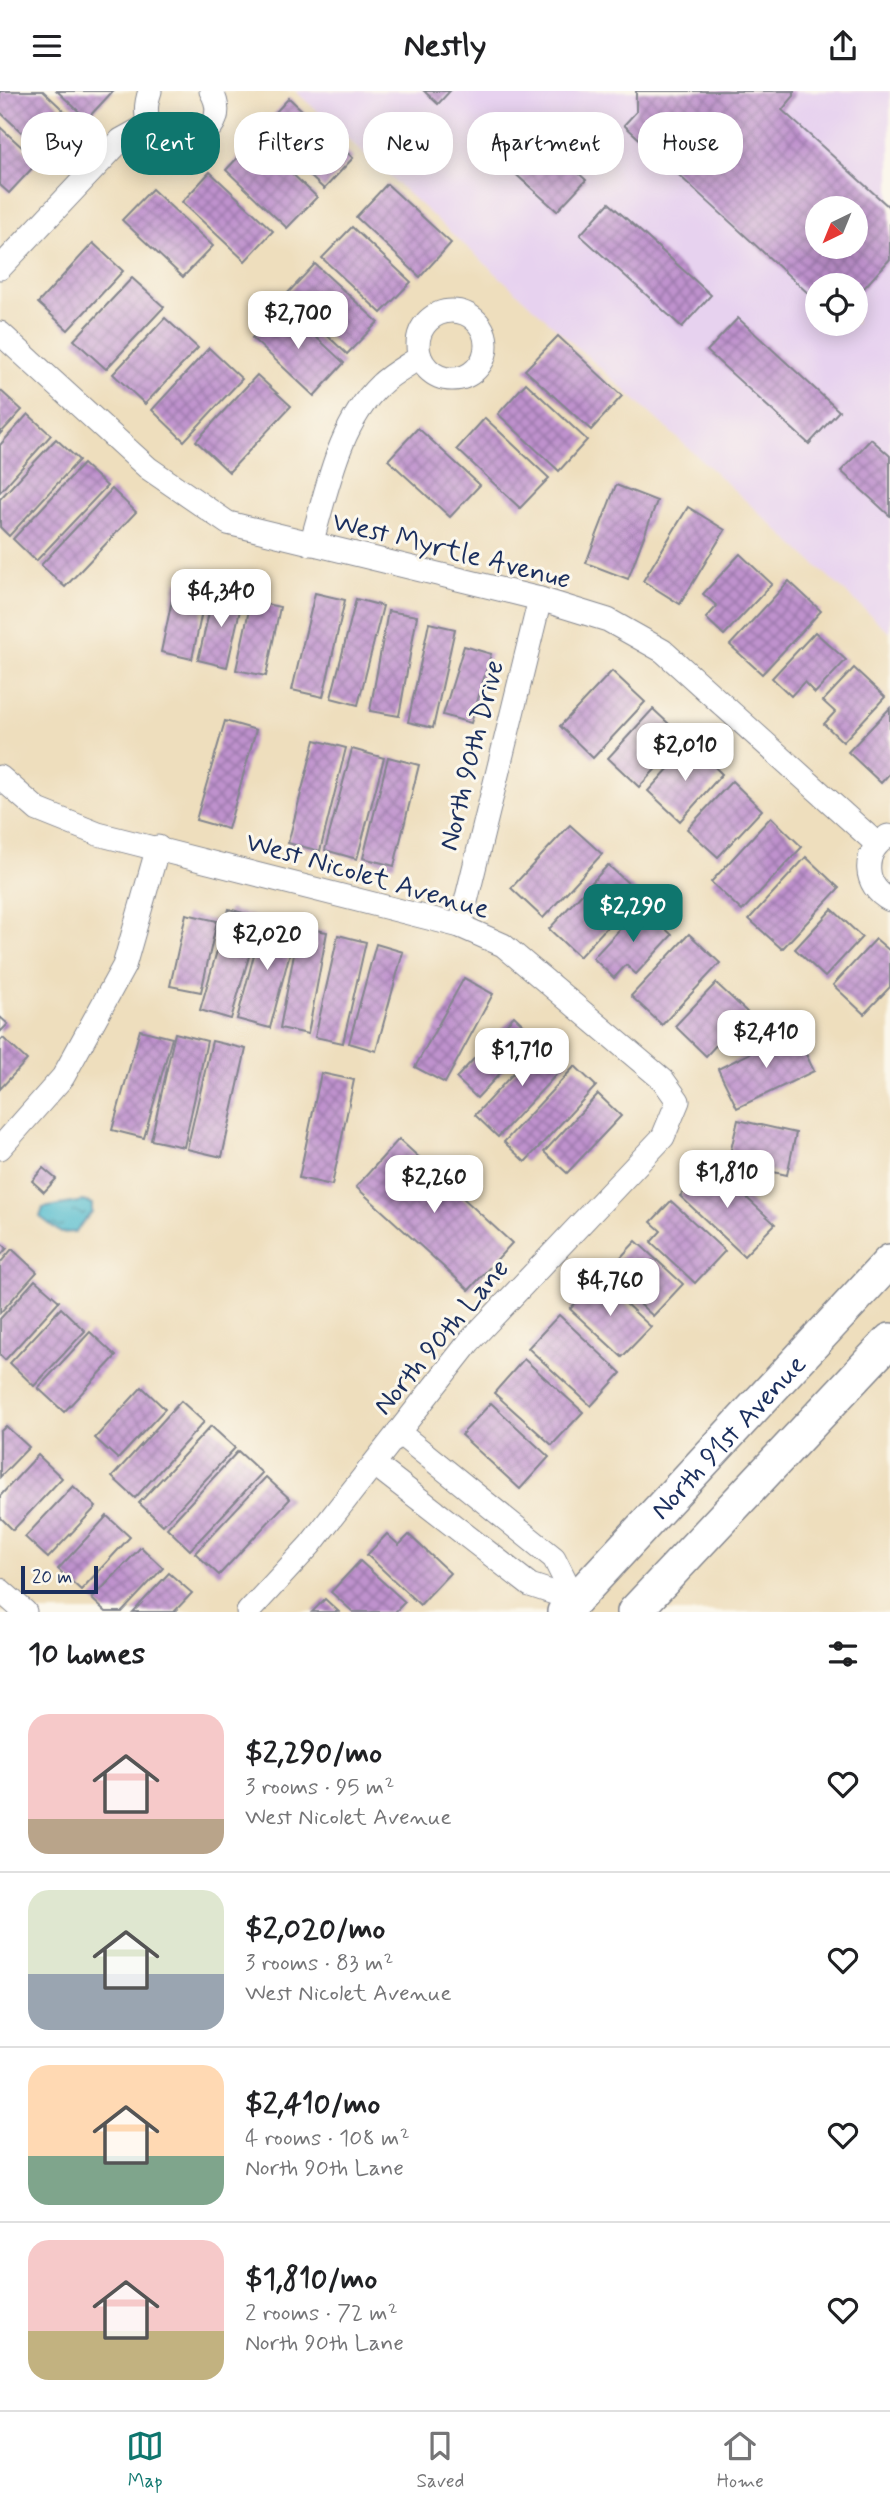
<!DOCTYPE html>
<html lang="en">
<head>
<meta charset="utf-8">
<style>
  body { margin:0; font-family:Mynerve,sans-serif; background:#f6f6f6; color:#202124; height:100vh; display:flex; flex-direction:column; font-size:26px; white-space:nowrap }
  * { box-sizing:border-box; margin:0 }
  p { font-size:23px; color:#757577 }
  .icon { flex:none; width:38px; height:38px; fill:none; stroke:currentColor; stroke-width:2; stroke-linecap:round; stroke-linejoin:round }
  .map { position:relative; height:1521px; overflow:hidden }
  .panel { display:flex; flex-direction:column; background:#fff; flex:1 }
  .panel>* { flex:none }
  .banner { position:absolute; left:21px; top:21px; width:849px; height:63px; display:flex; gap:14px }
  .needle { width:46px; rotate:223deg }
  .tools { position:absolute; left:805px; top:105px; display:grid; gap:14px }
  .tools a { display:grid; place-items:center; width:63px; height:63px; border-radius:50%; background:#fff; box-shadow:0 4px 18px #0003; font-size:35px }
  .scale { position:absolute; left:21px; bottom:18px; width:77px; box-sizing:border-box; padding-left:7px; border:4px solid #1b2f5e; border-top:0; font-size:19px; line-height:24px; white-space:nowrap; color:#1b2f5e; -webkit-text-stroke:5px #fbf7ec; paint-order:stroke }
  .price { position:absolute; translate:-50% -60px; padding:0 16px; border-radius:14px; background:#fff; color:#222; font-size:23px; line-height:46px; filter:drop-shadow(0 2px 4px #0008) }
  .price::after { content:''; position:absolute; left:50%; top:42px; width:21px; height:16px; margin-left:-10px; background:inherit; clip-path:polygon(0 0,100% 0,50% 100%) }
  .price.selected { background:#0f766e; color:#fff }
  ul { padding:0; list-style:none }
  li { display:flex; align-items:center; gap:21px; height:175px; padding:0 28px }
  li+li { border-top:2px solid #e0e0e0 }
  li span { display:grid; place-items:center; flex:none; width:196px; height:140px; border-radius:21px; color:#555 }
  li>.icon { margin-inline-start:auto }
  span .icon { width:84px; height:84px; fill:#fffc; stroke-width:1 }
  li b { font-size:30px }
  h2 { display:flex; justify-content:space-between; align-items:center; height:84px; padding:0 28px; font-size:30px }
  .tag { padding:0 24px; border-radius:28px; background:#fff; box-shadow:0 4px 18px #0003; font-size:24px; line-height:63px }
  .tag.selected { background:#0f766e; color:#fff }
  header { display:flex; justify-content:space-between; align-items:center; height:91px; padding:0 28px; background:#fff; font-size:32px; font-weight:700 }
  .dock { display:flex; justify-content:space-around; align-items:center; height:98px; border-top:2px solid #e0e0e0; background:#fff; font-size:19px; color:#757577 }
  .dock a { display:grid; justify-items:center; gap:4px }
  .dock .selected { color:#0f766e }
  .map>svg:first-child { display:block }
  .built { fill:#e7d2ef; fill-rule:evenodd }
  .water { fill:url(#water-ripples); stroke:#367596; stroke-width:2 }
  .building { fill:url(#building-cross-hatch); fill-rule:evenodd }
  .lines { fill:none; stroke-linecap:round; stroke-linejoin:round }
  .minor-casing { stroke:#84868e; stroke-width:25 }
  .secondary-casing { stroke:#84868e; stroke-width:36 }
  .minor { stroke:#fff; stroke-width:23 }
  .secondary { stroke:#fff; stroke-width:33 }
  .labels { text-anchor:middle; stroke-width:6; stroke-linejoin:round; paint-order:stroke }
  .street-label { font-size:28px; fill:#1b2f5e; stroke:#fbf7ec }
</style>
</head>
<body>
<header><svg class="icon" aria-label="menu" viewBox="0 0 24 24"><path d="M4 6h16M4 12h16M4 18h16"/></svg>Nestly<svg class="icon" aria-label="share" viewBox="0 0 24 24"><path d="M12 15V3M7 8l5-5 5 5M5 13v7h14v-7"/></svg></header>
<div class="map">
<svg width="890" height="1521" viewBox="0 0 890 1521">
  <defs>
    <pattern id="water-ripples" width="26" height="14" patternUnits="userSpaceOnUse" patternTransform="scale(1.75)"><rect width="26" height="14" fill="#51bbcd"/><path d="M2 4q2-2 4 0t4 0M15 11q2-2 4 0t4 0" fill="none" stroke="#4298aa"/></pattern>
    <pattern id="building-cross-hatch" width="8" height="8" patternUnits="userSpaceOnUse" patternTransform="scale(1.75)"><rect width="8" height="8" fill="#bf92cd"/><path d="M0 0l8 8M0 8l8-8" fill="none" stroke="#9a78aa"/></pattern>
  </defs>
  <rect width="100%" height="100%" fill="#fbf7ec"/>
  <filter id="ink" filterUnits="userSpaceOnUse"><feTurbulence type="fractalNoise" baseFrequency=".0143" numOctaves="2"/><feDisplacementMap in="SourceGraphic" scale="14" xChannelSelector="R" yChannelSelector="G"/><feConvolveMatrix kernelMatrix="1 2 1 2 8 2 1 2 1" color-interpolation-filters="sRGB"/></filter>
  <filter id="wash" filterUnits="userSpaceOnUse"><feTurbulence type="fractalNoise" baseFrequency=".00686" numOctaves="4" result="noise"/><feDisplacementMap in="SourceGraphic" scale="28" xChannelSelector="R" yChannelSelector="G"/><feGaussianBlur stdDeviation="1.57" result="paint"/><feColorMatrix in="noise" values="0 0 0 0 0 0 0 0 0 0 0 0 0 0 0 0 0 1.4 0 .05"/><feComposite in="paint" operator="in"/></filter>
  <g filter="url(#wash)">
    <rect width="100%" height="100%" fill="#eedebd"/>
    <path class="built" d="M295,0h595v542l-193,-177zM817,117h39v39h-39zM817,194h39v39h-39z"/>
    <path class="water" d="M83,1110l9,3v8l-17,20 -14,1 -21,-16 3,-9z"/>
    <g id="blocks">
      <g class="building">
        <path d="M0,0h43l34,32 -30,33 -47,-44z"/>
        <path d="M57,0h56l-26,28z"/>
        <path d="M424,0h26l-12,13z"/>
        <path d="M636,0h158v5l-12,14 108,98v51l-34,38v-12h-39v5l-7,5 -186,-170 12,-13zM817,117h39v39h-39z"/>
        <path d="M289,7l64,60 -29,31 -64,-60z"/>
        <path d="M0,36l38,35 -29,31 -9,-8z"/>
        <path d="M530,38l56,51 -29,31 -56,-50z"/>
        <path d="M255,48l62,58 -30,31 -61,-58z"/>
        <path d="M210,81l63,59 -28,30 -63,-59z"/>
        <path d="M387,93l64,59 -31,34 -64,-60z"/>
        <path d="M152,98l61,57 -30,31 -61,-57z"/>
        <path d="M609,112l102,92 -29,32 -102,-92z"/>
        <path d="M352,136l59,55 -30,31 -59,-55z"/>
        <path d="M93,152l30,28 -55,59 -30,-27z"/>
        <path d="M315,173l63,58 -31,32 -62,-58z"/>
        <path d="M132,187l32,29 -58,62 -32,-29z"/>
        <path d="M282,214l62,58 -30,33 -62,-58z"/>
        <path d="M165,227l33,30 -53,56 -32,-30z"/>
        <path d="M738,227l101,93 -30,33 -102,-93z"/>
        <path d="M558,245l64,60 -31,34 -66,-60z"/>
        <path d="M209,257l33,31 -58,62 -32,-31z"/>
        <path d="M257,284l34,31 -62,66 -33,-31z"/>
        <path d="M526,292l61,57 -28,31 -61,-57z"/>
        <path d="M0,299l22,20 -22,24z"/>
        <path d="M28,323l23,21 -51,57v-47z"/>
        <path d="M485,327l64,60 -29,30 -63,-59z"/>
        <path d="M418,337l62,57 -30,32 -62,-57z"/>
        <path d="M56,348l23,21 -70,76 -9,-9v-28z"/>
        <path d="M871,348l19,17v60l-49,-45z"/>
        <path d="M83,373l24,22 -71,75 -23,-22z"/>
        <path d="M616,394l41,16 -29,78 -42,-16z"/>
        <path d="M112,398l24,23 -71,75 -24,-22z"/>
        <path d="M688,416l37,23 -45,74 -37,-23z"/>
        <path d="M740,463l32,30 -48,51 -18,-17 11,-12 -14,-12z"/>
        <path d="M176,490l31,7 -15,71 -31,-7z"/>
        <path d="M789,490l32,30 -59,63 -32,-29z"/>
        <path d="M214,500l29,6 -16,70 -29,-7z"/>
        <path d="M315,502l30,7 -22,97 -31,-7z"/>
        <path d="M356,508l27,7 -25,99 -27,-7z"/>
        <path d="M251,510l29,6 -14,69 -30,-6z"/>
        <path d="M388,520l29,5 -18,100 -29,-5z"/>
        <path d="M429,532l26,6 -22,99 -25,-6z"/>
        <path d="M815,541l31,28 -31,33 -11,-11 -13,14 -19,-18z"/>
        <path d="M464,555l27,8 -20,69 -28,-8z"/>
        <path d="M854,577l31,29 -42,45 -19,-18 11,-12 -12,-11z"/>
        <path d="M612,580l33,31 -52,56 -33,-32z"/>
        <path d="M890,617v65l-9,10 -33,-31z"/>
        <path d="M653,618l31,29 -45,49 -31,-29z"/>
        <path d="M225,630l31,9 -28,99 -32,-9z"/>
        <path d="M315,649l31,8 -26,103 -32,-8z"/>
        <path d="M691,653l31,30 -42,47 -32,-30z"/>
        <path d="M352,658l32,9 -27,101 -32,-9z"/>
        <path d="M388,666l31,8 -25,101 -31,-8z"/>
        <path d="M732,690l30,29 -44,47 -31,-28z"/>
        <path d="M771,726l31,30 -60,64 -31,-29z"/>
        <path d="M570,734l32,29 -59,64 -32,-30z"/>
        <path d="M806,766l33,31 -57,61 -33,-30z"/>
        <path d="M608,774l31,28 -60,64 -30,-28z"/>
        <path d="M641,815l31,29 -36,39 -10,-9 -12,13 -21,-20z"/>
        <path d="M229,818l31,9 -29,101 -31,-9z"/>
        <path d="M832,818l30,28 -37,40 -30,-28z"/>
        <path d="M186,823l31,7 -16,71 -31,-6z"/>
        <path d="M264,826l33,9 -27,102 -33,-9z"/>
        <path d="M299,836l28,5 -19,102 -28,-6z"/>
        <path d="M689,843l31,29 -58,62 -31,-29z"/>
        <path d="M338,844l28,7 -23,101 -28,-6z"/>
        <path d="M876,848l14,12v36l-26,27 -31,-29z"/>
        <path d="M376,853l27,8 -27,99 -27,-8z"/>
        <path d="M464,887l29,16 -48,89 -30,-16z"/>
        <path d="M716,892l31,29 -41,44 -31,-30z"/>
        <path d="M514,925l21,20 -58,62 -21,-20z"/>
        <path d="M0,926l8,7 -8,8z"/>
        <path d="M140,939l32,8 -28,100 -32,-8z"/>
        <path d="M795,940l19,40 -77,37 -19,-39z"/>
        <path d="M175,942l32,8 -23,106 -33,-7z"/>
        <path d="M3,947l24,22 -27,29v-48z"/>
        <path d="M545,948l24,22 -71,76 -23,-22z"/>
        <path d="M212,950l34,8 -24,108 -35,-8z"/>
        <path d="M575,975l21,20 -71,76 -21,-20z"/>
        <path d="M321,982l33,7 -22,105 -33,-7z"/>
        <path d="M598,1003l23,22 -54,57 -23,-21z"/>
        <path d="M738,1029l58,13 -9,42 -59,-13z"/>
        <path d="M399,1048l113,104 -43,47 -113,-103z"/>
        <path d="M710,1073l65,60 -31,32 -64,-60z"/>
        <path d="M43,1077l13,11 -12,13 -12,-11z"/>
        <path d="M671,1110l54,50 -30,32 -44,-41 10,-11 -10,-9z"/>
        <path d="M636,1150l47,43 -30,32 -47,-43z"/>
        <path d="M0,1151l7,6 -7,8z"/>
        <path d="M12,1158l25,23 -37,41v-50z"/>
        <path d="M598,1187l53,49 -29,30 -52,-48z"/>
        <path d="M35,1189l24,21 -54,59 -5,-5v-36z"/>
        <path d="M61,1217l24,23 -51,55 -24,-23z"/>
        <path d="M559,1224l62,58 -30,33 -63,-58z"/>
        <path d="M90,1241l26,24 -52,56 -26,-24z"/>
        <path d="M524,1268l59,53 -31,33 -58,-52z"/>
        <path d="M142,1296l23,22 -47,50 -23,-21z"/>
        <path d="M181,1310l23,21 -69,76 -23,-21z"/>
        <path d="M491,1312l58,54 -29,32 -59,-54z"/>
        <path d="M6,1335l23,21 -29,30v-45z"/>
        <path d="M211,1335l24,22 -72,77 -24,-22z"/>
        <path d="M238,1360l24,22 -72,77 -23,-22z"/>
        <path d="M38,1364l24,23 -49,52 -13,-13v-21z"/>
        <path d="M266,1386l24,22 -71,76 -24,-22z"/>
        <path d="M73,1395l23,21 -48,51 -23,-21z"/>
        <path d="M107,1425l23,21 -49,53 -23,-21z"/>
        <path d="M387,1443l12,11 10,-10 41,38 -30,32 -53,-50z"/>
        <path d="M141,1456l22,21 -41,44h-16l-14,-13z"/>
        <path d="M360,1470l45,41 -10,10h-42l-22,-20z"/>
        <path d="M169,1482l23,20 -18,19h-41z"/>
        <path d="M325,1508l14,13h-27z"/>
      </g>
    </g>
  </g>
  <g filter="url(#ink)">
    <use href="#blocks" fill-opacity="0" stroke="#84868e" stroke-width="2"/>
    <g class="lines">
      <g class="minor-casing">
        <g id="minor">
          <path d="M150,0c-25,74 94,57 61,0"/>
          <path d="M0,177l121,-128 29,-16"/>
          <circle cx="452" cy="254" r="34"/>
          <path d="M0,242l148,135 80,55 312,76 68,21 55,31 214,193"/>
          <path d="M311,453c16,-53 27,-119 69,-159 11,-11 27,-19 40,-28"/>
          <path d="M0,686l38,33 60,24 362,92 43,19 160,135 15,21 -15,36 -194,205 -159,203 -62,67"/>
          <path d="M888,745c-27,16 -25,50 2,64"/>
          <path d="M460,835l80,-327"/>
          <path d="M0,1057l63,-71 61,-111 34,-119"/>
          <path d="M398,1341l156,126 21,42"/>
          <path d="M374,1373l156,121 45,15"/>
          <path d="M0,1499l25,22"/>
        </g>
      </g>
      <g class="secondary-casing">
        <g id="secondary">
          <path id="s1" d="M564,1521l326,-351"/>
          <path d="M634,1521l256,-272"/>
        </g>
      </g>
      <use href="#minor" class="minor"/>
      <use href="#secondary" class="secondary"/>
    </g>
  </g>
  <g class="labels">
    <g class="street-label">
      <text transform="translate(452 458) rotate(14)" y="10">West Myrtle Avenue</text>
      <text transform="translate(470 664) rotate(-76)" y="10">North 90th Drive</text>
      <text transform="translate(368 783) rotate(16)" y="10">West Nicolet Avenue</text>
      <text transform="translate(440 1245) rotate(-50)" y="10">North 90th Lane</text>
      <text dy="10" stroke="none"><textPath href="#s1" startOffset="240">North 91st Avenue</textPath></text>
    </g>
  </g>
</svg>
<div class="tools">
<a><svg class="needle" viewBox="-14 -14 28 28"><path d="M0-13l5 13h-10z" fill="#e53935"/><path d="M0 13l5-13h-10z" fill="#757577"/></svg></a>
<a><svg class="icon" aria-label="locate" viewBox="0 0 24 24"><circle cx="12" cy="12" r="6"/><path d="M12 2v4M12 18v4M2 12h4M18 12h4"/></svg></a>
</div>
<div class="scale">20 m</div>
<b class="price" style="left:298px;top:260px">$2,700</b>
<b class="price" style="left:221px;top:538px">$4,340</b>
<b class="price" style="left:685px;top:692px">$2,010</b>
<b class="price selected" style="left:633px;top:853px">$2,290</b>
<b class="price" style="left:267px;top:881px">$2,020</b>
<b class="price" style="left:766px;top:979px">$2,410</b>
<b class="price" style="left:522px;top:997px">$1,710</b>
<b class="price" style="left:727px;top:1119px">$1,810</b>
<b class="price" style="left:434px;top:1124px">$2,260</b>
<b class="price" style="left:610px;top:1227px">$4,760</b>
<div class="banner">
<a class="tag">Buy</a>
<a class="tag selected">Rent</a>
<a class="tag">Filters</a>
<a class="tag">New</a>
<a class="tag">Apartment</a>
<a class="tag">House</a>
</div>
</div>
<section class="panel">
<h2>10 homes<svg class="icon" aria-label="filters" viewBox="0 0 24 24"><path d="M4 7h16M4 17h16"/><circle cx="9" cy="7" r="2"/><circle cx="15" cy="17" r="2"/></svg></h2>
<ul>
<li><span style="background:linear-gradient(#f6c9c9 75%,#b9a48a 0)"><svg class="icon" aria-label="home" viewBox="0 0 24 24"><path d="M3 11l9-7 9 7M6 9v11h12V9"/></svg></span><div><b>$2,290/mo</b><p>3 rooms · 95 m²</p><p>West Nicolet Avenue</p></div><svg class="icon" aria-label="heart" viewBox="0 0 24 24"><path d="M12 20l-8-8c-3-5 5-10 8-4 3-6 11-1 8 4z"/></svg></li>
<li><span style="background:linear-gradient(#dfe7d0 60%,#9aa5b1 0)"><svg class="icon" aria-label="home" viewBox="0 0 24 24"><path d="M3 11l9-7 9 7M6 9v11h12V9"/></svg></span><div><b>$2,020/mo</b><p>3 rooms · 83 m²</p><p>West Nicolet Avenue</p></div><svg class="icon" aria-label="heart" viewBox="0 0 24 24"><path d="M12 20l-8-8c-3-5 5-10 8-4 3-6 11-1 8 4z"/></svg></li>
<li><span style="background:linear-gradient(#ffd9b3 65%,#7fa58c 0)"><svg class="icon" aria-label="home" viewBox="0 0 24 24"><path d="M3 11l9-7 9 7M6 9v11h12V9"/></svg></span><div><b>$2,410/mo</b><p>4 rooms · 108 m²</p><p>North 90th Lane</p></div><svg class="icon" aria-label="heart" viewBox="0 0 24 24"><path d="M12 20l-8-8c-3-5 5-10 8-4 3-6 11-1 8 4z"/></svg></li>
<li><span style="background:linear-gradient(#f6c9c9 65%,#c2b280 0)"><svg class="icon" aria-label="home" viewBox="0 0 24 24"><path d="M3 11l9-7 9 7M6 9v11h12V9"/></svg></span><div><b>$1,810/mo</b><p>2 rooms · 72 m²</p><p>North 90th Lane</p></div><svg class="icon" aria-label="heart" viewBox="0 0 24 24"><path d="M12 20l-8-8c-3-5 5-10 8-4 3-6 11-1 8 4z"/></svg></li>
</ul>
</section>
<nav class="dock">
<a class="selected"><svg class="icon" aria-label="map" viewBox="0 0 24 24"><path d="M3 6l6-2 6 2 6-2v14l-6 2-6-2-6 2zM9 4v14M15 6v14"/></svg>Map</a>
<a><svg class="icon" aria-label="saved" viewBox="0 0 24 24"><path d="M7 4h10v16l-5-4-5 4z"/></svg>Saved</a>
<a><svg class="icon" aria-label="home" viewBox="0 0 24 24"><path d="M3 11l9-7 9 7M6 9v11h12V9"/></svg>Home</a>
</nav>
</body>
</html>
